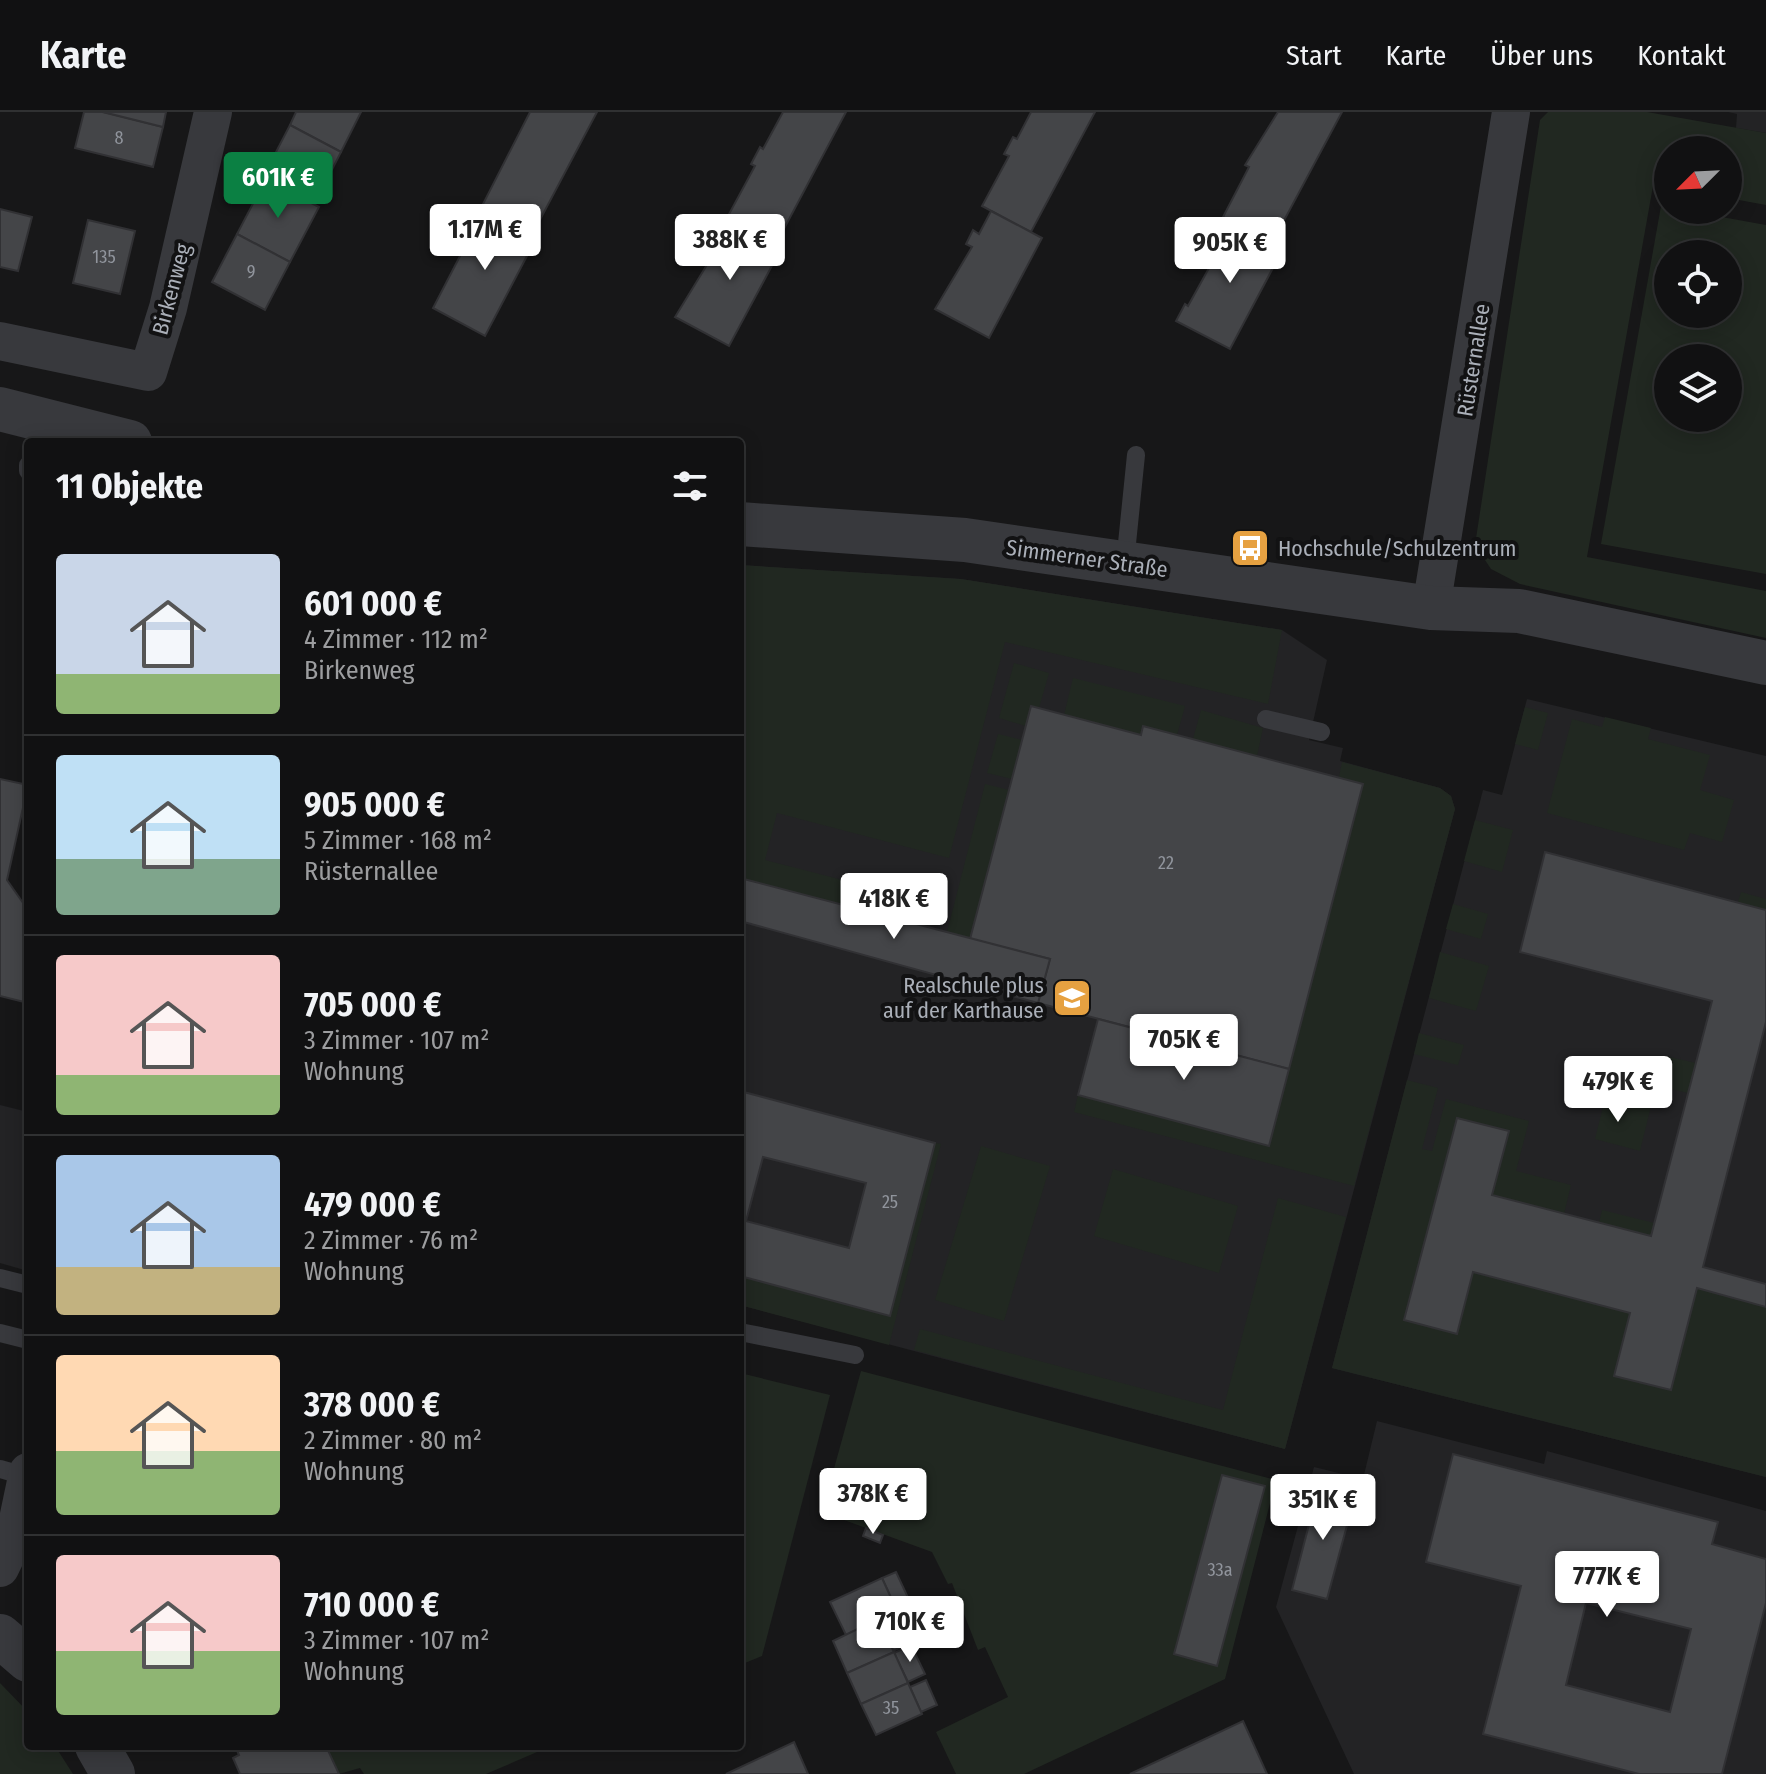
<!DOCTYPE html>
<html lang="de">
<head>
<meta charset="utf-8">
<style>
  body { margin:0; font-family:"Fira Sans Condensed",sans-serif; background:#1a1a1b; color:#f1f3f6; height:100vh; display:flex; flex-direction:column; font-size:30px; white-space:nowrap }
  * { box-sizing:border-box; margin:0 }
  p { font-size:26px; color:#9c9d9f }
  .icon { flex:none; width:44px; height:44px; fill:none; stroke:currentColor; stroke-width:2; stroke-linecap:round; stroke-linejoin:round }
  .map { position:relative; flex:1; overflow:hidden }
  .details { position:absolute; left:24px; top:326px; width:720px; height:1312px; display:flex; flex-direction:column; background:#111112; border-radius:8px; box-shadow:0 4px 20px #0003,0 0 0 2px #303132 }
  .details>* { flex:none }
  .needle { width:52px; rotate:246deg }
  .buttons { position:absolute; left:1654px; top:24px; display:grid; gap:16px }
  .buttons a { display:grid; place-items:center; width:88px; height:88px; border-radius:50%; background:#111112; box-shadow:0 4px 20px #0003,0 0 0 2px #303132; font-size:40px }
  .price { position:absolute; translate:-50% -68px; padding:0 18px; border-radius:8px; background:#fff; color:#222; font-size:26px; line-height:52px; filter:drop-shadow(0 2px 4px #0008) }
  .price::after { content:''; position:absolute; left:50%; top:48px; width:24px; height:18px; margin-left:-12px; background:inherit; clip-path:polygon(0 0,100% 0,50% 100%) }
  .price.selected { background:#0b8043; color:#fff }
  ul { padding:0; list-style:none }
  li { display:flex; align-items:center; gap:24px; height:200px; padding:0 32px }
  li+li { border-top:2px solid #303132 }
  li span { display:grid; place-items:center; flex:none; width:224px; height:160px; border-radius:8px; color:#555 }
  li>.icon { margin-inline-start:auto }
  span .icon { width:96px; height:96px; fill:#fffc; stroke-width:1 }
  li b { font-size:34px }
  h2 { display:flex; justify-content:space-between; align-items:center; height:96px; padding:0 32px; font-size:34px }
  header { display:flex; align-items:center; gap:48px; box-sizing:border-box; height:112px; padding:0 40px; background:#111112; border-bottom:2px solid #303132 }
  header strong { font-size:38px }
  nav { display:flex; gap:44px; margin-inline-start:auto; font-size:28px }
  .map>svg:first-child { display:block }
  .built { fill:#232325 }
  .green { fill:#212821; fill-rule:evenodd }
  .building { fill:#444548; stroke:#313134; stroke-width:2; fill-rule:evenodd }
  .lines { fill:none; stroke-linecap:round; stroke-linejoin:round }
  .service { stroke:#38393d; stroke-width:18 }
  .minor { stroke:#38393d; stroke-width:38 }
  .tertiary { stroke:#38393d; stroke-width:44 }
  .labels { text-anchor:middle; stroke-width:8; stroke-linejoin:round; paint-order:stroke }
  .number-label { font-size:18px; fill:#90949c }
  .street-label { font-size:22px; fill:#aaafb8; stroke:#121213 }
  .poi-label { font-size:22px; fill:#aaafb8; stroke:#121213; text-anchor:start }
</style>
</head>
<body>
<header>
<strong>Karte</strong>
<nav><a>Start</a><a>Karte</a><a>Über uns</a><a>Kontakt</a></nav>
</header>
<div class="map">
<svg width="1766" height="1662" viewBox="0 0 1766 1662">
  <rect width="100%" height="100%" fill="#171718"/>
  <g class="built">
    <path d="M1728,0h38v21l-30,-5 1,-14z"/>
    <path d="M740,453l221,14 321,51 45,30 -18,80 34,8 -3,13 100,27 11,8 4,13 -170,640 -545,-144z"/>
    <path d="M1527,587l239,57v721l-434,-109 151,-578 19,5z"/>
    <path d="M0,993l28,7v159l-28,-8z"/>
    <path d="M1377,1309l167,43 3,-13 219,60v263h-412l-78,-167 38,-140 49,12z"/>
  </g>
  <g class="green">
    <path d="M1548,0h99l119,21v72l-38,-7v-48h-60v38l-15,-2 -66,371 179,34v47l-246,-54 -29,-15 -16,-24 65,-425z"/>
    <path d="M1661,94l105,19v349l-165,-30zM1668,142h60v60h-60zM1668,246h60v60h-60z"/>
    <path d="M740,453l221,14 321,51 -14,74 -263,-62 -56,216 -172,-45 -12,47 132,34 -6,23 -151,-39z"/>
    <path d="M1014,551l35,10 -10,35 -8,-2 -5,20 -27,-8z"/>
    <path d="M1073,566l112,28 -8,29 -33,-9 -3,9 -77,-20z"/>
    <path d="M1525,595l23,6 -10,37 -23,-6z"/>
    <path d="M1201,598l62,18 -6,28 -64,-17z"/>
    <path d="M1605,605l46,11 -3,11 62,16 -10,35 34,10 -12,42 -32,-9 -6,17 -137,-37 25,-94 30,8z"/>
    <path d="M998,622l24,6 -10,39 -25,-6z"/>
    <path d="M1342,650l98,26 11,8 4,13 -101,377 -280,-74 4,-17 191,50 94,-361 -24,-7z"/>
    <path d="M985,672l24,6 -39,149 -23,-7z"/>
    <path d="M1475,708l38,10 -11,42 -38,-11z"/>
    <path d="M1741,780l25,7v11l-28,-8z"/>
    <path d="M1453,792l35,10 -7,25 -35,-10z"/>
    <path d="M1440,840l49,14 -13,45 -47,-13z"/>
    <path d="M1419,921l45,12 -6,20 -44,-11z"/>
    <path d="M1665,944l31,7 -8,30 -30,-7z"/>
    <path d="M1407,968l31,8 -16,61 10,2 14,-52 83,22 -13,50 55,14 -7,29 -72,-19 17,-63 -52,-14 -52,202 52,14 16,-62 157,41 -15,63 55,14 27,-102 69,19v170l-434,-109z"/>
    <path d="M1606,983l45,11 -11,45 -45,-12z"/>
    <path d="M935,1031l6,1 -52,201 -149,-40v-29l149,39z"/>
    <path d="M981,1034l69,20 -46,155 -69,-21z"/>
    <path d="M1113,1057l125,37 -19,67 -125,-37z"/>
    <path d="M1278,1086l68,19 -61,232 -371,-99 6,-21 303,81z"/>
    <path d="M1602,1098l52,13 -3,13 -52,-13z"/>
    <path d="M861,1259l415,109 -51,199 -201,95h-68l-20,-42 72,-35 -23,-50 -7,3 -26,-67 -4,1 -16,-32 -110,-40z"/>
    <path d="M740,1261l90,22 -68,261 -22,9z"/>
    <path d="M0,1571l28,29v34h27l18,28h-73z"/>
    <path d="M326,1634h225l-65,28h-122l-4,-6 -21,6z"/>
  </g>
  <g class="building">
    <path d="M84,0h19l60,15 -10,40 -78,-19z"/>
    <path d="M103,0h63l-3,15z"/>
    <path d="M296,0h65l-20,40 -51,-27z"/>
    <path d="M530,0h67l-64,121 -51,-27z"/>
    <path d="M783,0h63l-69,130 -49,-26 27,-50 -4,-2 9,-17 3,2z"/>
    <path d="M1031,0h64l-64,120 -49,-26 27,-50 -5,-2 9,-17 4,2z"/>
    <path d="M1278,0h64l-70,131 -49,-26 26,-50 -4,-2z"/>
    <path d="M290,13l51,27 -27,53 -51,-28z"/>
    <path d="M266,67l53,28 -29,55 -53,-28z"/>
    <path d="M485,96l53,27 -53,101 -52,-28z"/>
    <path d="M0,97l32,8 -14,54 -18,-4z"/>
    <path d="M991,99l51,27 -53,100 -54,-29 37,-62 -6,-3 7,-14 6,4z"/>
    <path d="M732,106l51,27 -54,101 -54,-29 38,-62 -7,-3 7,-14 6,4z"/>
    <path d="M88,108l47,11 -15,63 -47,-11z"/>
    <path d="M1232,110l51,27 -53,100 -54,-28 9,-17 3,2 26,-47 -7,-4 7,-13 6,3z"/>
    <path d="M237,122l53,28 -25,48 -53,-28z"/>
    <path d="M1031,594l110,29 2,-9 220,58 -74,285 -251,-66 12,-44 -80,-20z"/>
    <path d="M0,667l28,6 -21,95 21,30v93l-28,-7z"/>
    <path d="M1545,740l221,58v112l-63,245 63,17v23l-69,-19 -26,102 -57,-14 16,-63 -157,-41 -16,62 -53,-14 53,-202 52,13 -17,64 159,41 61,-235 -192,-49z"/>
    <path d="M740,766l310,81 -12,44 -298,-82z"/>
    <path d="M1098,907l191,50 -20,77 -191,-51z"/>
    <path d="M740,979l195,52 -45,173 -150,-40zM763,1045l103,26 -17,65 -103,-27z"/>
    <path d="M1453,1342l265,68 -6,22 54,15v44l-44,171h-83l-156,-40 38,-148 -95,-24zM1586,1491l105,26 -21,83 -104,-27z"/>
    <path d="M1222,1363l43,11 -48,180 -43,-12z"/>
    <path d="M1319,1374l36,10 -28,103 -35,-9z"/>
    <path d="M866,1416l17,7 -3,8 -17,-7z"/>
    <path d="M896,1460l15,32 -14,7 -15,-33z"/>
    <path d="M882,1466l15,33 -51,24 -16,-33z"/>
    <path d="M896,1499l14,32 -17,8 -15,-32z"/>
    <path d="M878,1507l16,33 -47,21 -14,-32z"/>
    <path d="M911,1533l14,29 -17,8 -14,-29z"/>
    <path d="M894,1540l14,31 -47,21 -14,-31z"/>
    <path d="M926,1568l11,25 -16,7 -11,-25z"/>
    <path d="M908,1571l14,31 -46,21 -15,-31z"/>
    <path d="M1243,1609l24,53h-137l60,-28z"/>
    <path d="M794,1630l14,32h-82z"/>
    <path d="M235,1634h91l13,28h-99l-7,-16 6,-3z"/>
  </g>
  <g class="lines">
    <g class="service">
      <path d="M28,353v6"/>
      <path d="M1125,451l11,-108"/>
      <path d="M1266,607l55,13"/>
      <path d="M0,1166l28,7"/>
      <path d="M740,1220l115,23"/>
      <path d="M0,1221l28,7"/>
      <path d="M0,1357l28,8"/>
    </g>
    <g class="minor">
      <path d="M0,229l148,31 20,-64 45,-196"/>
      <path d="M1431,496l80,-496"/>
      <path d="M0,1456l14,-29 14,-67"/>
    </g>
    <g class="tertiary">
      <path d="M0,297l130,33"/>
      <path d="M740,412l225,16 466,68 88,3 247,52"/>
      <path d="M0,1524l28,24"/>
      <path d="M97,1634l16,28"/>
    </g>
  </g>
  <defs>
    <g id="bus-square" transform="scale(2)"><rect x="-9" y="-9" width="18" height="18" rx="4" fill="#e6a141" stroke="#121213"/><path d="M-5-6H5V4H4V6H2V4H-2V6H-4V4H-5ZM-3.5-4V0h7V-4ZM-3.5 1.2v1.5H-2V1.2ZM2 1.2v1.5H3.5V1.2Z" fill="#fff"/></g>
    <g id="school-square" transform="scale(2)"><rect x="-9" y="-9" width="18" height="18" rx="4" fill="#e6a141" stroke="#121213"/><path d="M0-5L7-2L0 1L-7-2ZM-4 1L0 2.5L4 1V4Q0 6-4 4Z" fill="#fff"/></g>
  </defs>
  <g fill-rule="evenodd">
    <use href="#bus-square" x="1250" y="436"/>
    <use href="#school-square" x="1072" y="886"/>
  </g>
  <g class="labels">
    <g class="number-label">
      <text x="119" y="32">8</text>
      <text x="104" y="151">135</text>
      <text x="251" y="166">9</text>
      <text x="1166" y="757">22</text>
      <text x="890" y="1096">25</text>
      <text x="1220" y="1464">33a</text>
      <text x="891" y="1602">35</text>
    </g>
    <g class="street-label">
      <text transform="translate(171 177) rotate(-75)" y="8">Birkenweg</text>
      <text transform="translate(1473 248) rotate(-81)" y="8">Rüsternallee</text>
      <text transform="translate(1087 446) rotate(8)" y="8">Simmerner Straße</text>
    </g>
    <g class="poi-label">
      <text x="1278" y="444">Hochschule/Schulzentrum</text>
      <text x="1044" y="881" text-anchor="end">Realschule plus<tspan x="1044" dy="25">auf der Karthause</tspan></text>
    </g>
  </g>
</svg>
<div class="buttons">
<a><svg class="needle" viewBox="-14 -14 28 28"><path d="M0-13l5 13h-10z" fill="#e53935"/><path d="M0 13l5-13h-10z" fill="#9c9d9f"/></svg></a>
<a><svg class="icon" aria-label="locate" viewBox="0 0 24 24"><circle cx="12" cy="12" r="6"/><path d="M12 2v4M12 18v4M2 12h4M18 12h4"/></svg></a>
<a><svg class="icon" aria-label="layers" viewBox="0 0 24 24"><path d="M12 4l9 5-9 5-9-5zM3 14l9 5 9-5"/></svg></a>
</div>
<b class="price selected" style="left:278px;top:108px">601K €</b>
<b class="price" style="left:485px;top:160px">1.17M €</b>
<b class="price" style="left:730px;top:170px">388K €</b>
<b class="price" style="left:1230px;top:173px">905K €</b>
<b class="price" style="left:894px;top:829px">418K €</b>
<b class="price" style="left:1184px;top:970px">705K €</b>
<b class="price" style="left:1618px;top:1012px">479K €</b>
<b class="price" style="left:873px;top:1424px">378K €</b>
<b class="price" style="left:1323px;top:1430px">351K €</b>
<b class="price" style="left:1607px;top:1507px">777K €</b>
<b class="price" style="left:910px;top:1552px">710K €</b>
<section class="details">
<h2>11 Objekte<svg class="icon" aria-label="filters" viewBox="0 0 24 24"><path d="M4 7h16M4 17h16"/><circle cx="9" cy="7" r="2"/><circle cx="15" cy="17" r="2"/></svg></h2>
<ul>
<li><span style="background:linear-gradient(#c9d6e8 75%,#8fb573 0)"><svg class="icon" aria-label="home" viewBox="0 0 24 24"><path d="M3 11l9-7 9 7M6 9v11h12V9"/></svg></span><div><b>601 000 €</b><p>4 Zimmer · 112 m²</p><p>Birkenweg</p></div></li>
<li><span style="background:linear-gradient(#bfe0f5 65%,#7fa58c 0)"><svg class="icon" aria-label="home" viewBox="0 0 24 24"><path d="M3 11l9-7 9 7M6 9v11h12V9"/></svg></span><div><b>905 000 €</b><p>5 Zimmer · 168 m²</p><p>Rüsternallee</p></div></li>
<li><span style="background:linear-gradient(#f6c9c9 75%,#8fb573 0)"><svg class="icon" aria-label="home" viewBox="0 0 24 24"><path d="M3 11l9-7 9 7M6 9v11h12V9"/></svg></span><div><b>705 000 €</b><p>3 Zimmer · 107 m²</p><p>Wohnung</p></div></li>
<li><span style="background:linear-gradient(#a9c7e8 70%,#c2b280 0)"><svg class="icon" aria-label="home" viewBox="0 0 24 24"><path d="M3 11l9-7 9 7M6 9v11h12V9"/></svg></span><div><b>479 000 €</b><p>2 Zimmer · 76 m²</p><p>Wohnung</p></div></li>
<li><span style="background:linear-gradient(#ffd9b3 60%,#8fb573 0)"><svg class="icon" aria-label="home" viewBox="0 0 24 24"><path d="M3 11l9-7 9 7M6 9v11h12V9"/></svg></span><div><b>378 000 €</b><p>2 Zimmer · 80 m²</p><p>Wohnung</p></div></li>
<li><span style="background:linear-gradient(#f6c9c9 60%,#8fb573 0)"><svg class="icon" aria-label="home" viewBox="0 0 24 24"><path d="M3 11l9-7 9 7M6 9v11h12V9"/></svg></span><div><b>710 000 €</b><p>3 Zimmer · 107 m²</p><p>Wohnung</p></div></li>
</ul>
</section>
</div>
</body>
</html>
